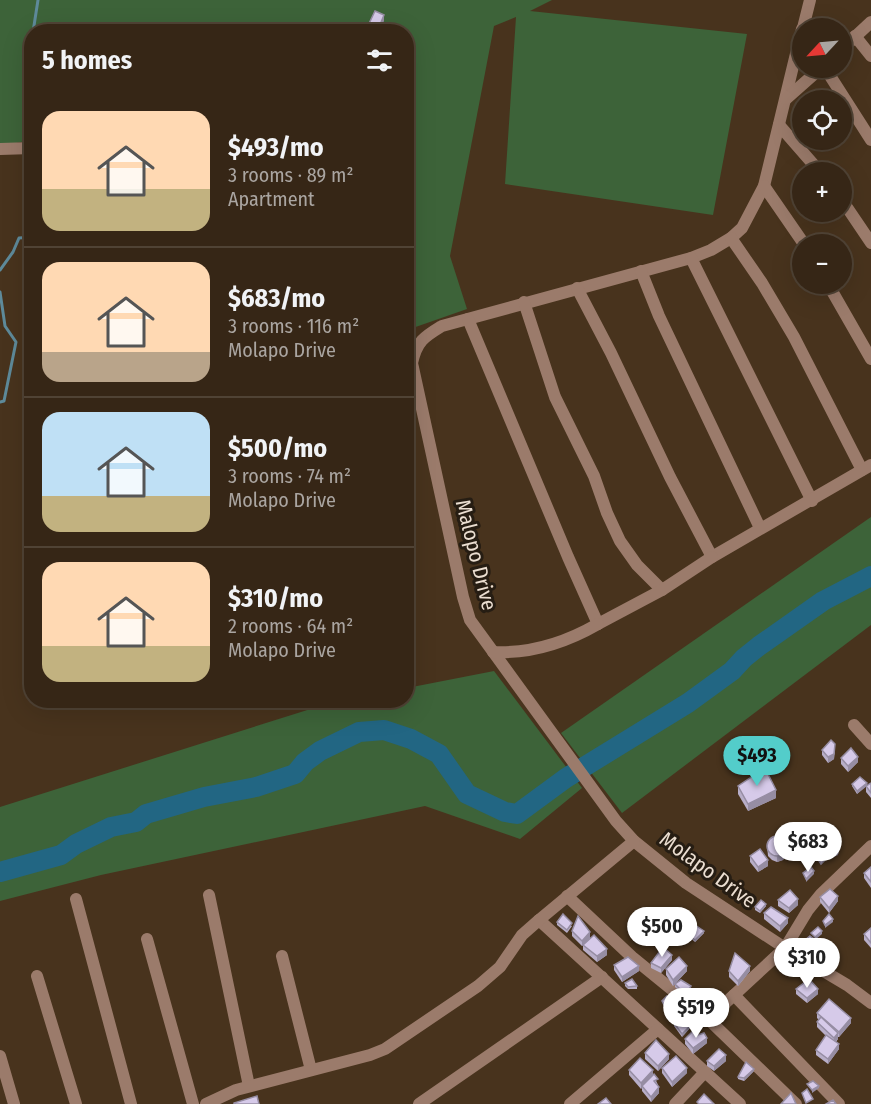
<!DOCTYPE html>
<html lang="en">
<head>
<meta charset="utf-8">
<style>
  body { margin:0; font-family:"Fira Sans Condensed",sans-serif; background:#413223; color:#f1f3f6; height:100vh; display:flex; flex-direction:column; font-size:22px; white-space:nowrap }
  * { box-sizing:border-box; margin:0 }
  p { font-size:20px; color:#aaa5a1 }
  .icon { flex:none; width:33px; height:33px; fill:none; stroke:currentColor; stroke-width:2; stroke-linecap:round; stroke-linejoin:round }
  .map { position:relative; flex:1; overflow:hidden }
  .panel { position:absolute; left:24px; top:24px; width:390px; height:684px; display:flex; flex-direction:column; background:#362616; border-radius:24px; box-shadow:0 6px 24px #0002,0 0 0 2px #504335 }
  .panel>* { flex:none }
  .needle { width:39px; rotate:244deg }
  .tools { position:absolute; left:792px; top:18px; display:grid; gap:12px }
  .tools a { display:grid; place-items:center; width:60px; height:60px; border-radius:50%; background:#362616; box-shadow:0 6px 24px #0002,0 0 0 2px #504335; font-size:30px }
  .price { position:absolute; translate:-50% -51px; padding:0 14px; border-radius:21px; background:#fff; color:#222; font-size:20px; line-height:39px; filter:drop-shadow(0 2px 3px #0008) }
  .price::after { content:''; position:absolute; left:50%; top:36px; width:18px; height:14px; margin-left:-9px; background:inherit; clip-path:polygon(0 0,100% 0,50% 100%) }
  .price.selected { background:#53cdca; color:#111 }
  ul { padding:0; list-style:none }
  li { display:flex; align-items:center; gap:18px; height:150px; padding:0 18px }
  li+li { border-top:2px solid #504335 }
  li span { display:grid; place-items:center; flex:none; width:168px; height:120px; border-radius:18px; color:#555 }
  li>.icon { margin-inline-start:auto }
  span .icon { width:72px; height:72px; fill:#fffc; stroke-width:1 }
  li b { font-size:26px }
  h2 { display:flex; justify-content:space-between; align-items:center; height:72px; padding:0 18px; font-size:26px }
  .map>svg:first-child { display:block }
  .green { fill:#3d6339 }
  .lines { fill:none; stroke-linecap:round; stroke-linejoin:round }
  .stream { stroke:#5e8a9a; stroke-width:3 }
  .river { stroke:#226683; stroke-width:20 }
  .street { stroke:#9b7b6b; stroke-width:12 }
  .wall { fill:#b8aec8 }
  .shaded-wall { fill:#968da3 }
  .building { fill:#d6cae9; stroke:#968da3; stroke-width:1.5 }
  .labels { text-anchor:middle; stroke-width:6; stroke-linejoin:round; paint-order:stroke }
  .street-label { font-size:21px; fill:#ebded1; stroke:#261d13 }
</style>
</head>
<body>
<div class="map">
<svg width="871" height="1104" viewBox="0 0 871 1104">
  <rect width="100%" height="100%" fill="#48331d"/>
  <g class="green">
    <path d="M0,0h552l-22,11 217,23 -34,181 -208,-31 11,-167 -22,9 -44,230 17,53 -60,21 -1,-298h-374l-1,108 -31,6z"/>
    <path d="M871,517v108l-249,188 -61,-80z"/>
    <path d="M494,671l88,117 -62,51 -95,-33 -324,69 -101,26v-94l336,-106 70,-1 1,-12z"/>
  </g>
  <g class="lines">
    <g class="stream">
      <path d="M33,32l5,-32"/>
      <path d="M32,40l-4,21 4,43"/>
      <path d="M0,270l13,-18 6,-14 13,-1"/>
      <path d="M0,292l5,34 11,16 -12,59 -4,1"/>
    </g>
    <path class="river" d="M0,872l61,-17 15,-11 35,-17 25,-5 10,-8 58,-17 52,-10 39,-13 10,-12 15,-11 39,-19 25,-2 27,9 28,15 28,40 38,18 12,2 49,-36 122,-75 44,-32 12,-13 15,-12 64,-45 48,-25"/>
    <g class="street">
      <path d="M803,28l7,-28"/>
      <path d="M802,29l-38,157 -22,42 -11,10 -20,12 -20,8 -249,68c-18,11 -25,15 -30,37l51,234 7,23 146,201 18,20 52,42 99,65 62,37 24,18"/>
      <path d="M855,36l16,20"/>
      <path d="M842,49l29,-27"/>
      <path d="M825,68l46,72"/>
      <path d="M786,99l35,-31"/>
      <path d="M779,125l41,47"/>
      <path d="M0,149l32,-1"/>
      <path d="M764,186l40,58"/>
      <path d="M842,200l29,43"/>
      <path d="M731,238l31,45 32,54 68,133"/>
      <path d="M691,258l121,243"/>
      <path d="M641,271l18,45 101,212"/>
      <path d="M828,284l43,75"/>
      <path d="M577,288l34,65 59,124 42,80 159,-92"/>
      <path d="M524,302l31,95 39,79 13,37 13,28 17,24 25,25"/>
      <path d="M468,319l100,238 30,67 64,-34 50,-33"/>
      <path d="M493,652c38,2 72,-9 105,-28"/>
      <path d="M854,725l17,19"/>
      <path d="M209,895l40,191"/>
      <path d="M567,896l65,61 76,62 77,-71 23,-38 13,-16 50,-48"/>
      <path d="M76,899l55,205"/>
      <path d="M539,920l201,184"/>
      <path d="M147,939l46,165"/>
      <path d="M282,956l29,114"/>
      <path d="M37,976l39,128"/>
      <path d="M734,995l105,109"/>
      <path d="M708,1019l88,85"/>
      <path d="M0,1056l14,48"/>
      <path d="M206,1104l30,-14 134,-35 15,-6 93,-63 22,-19 22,-32 17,-15 95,-79"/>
      <path d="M419,1104l183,-127"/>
      <path d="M570,1104l88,-75"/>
      <path d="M675,1104l30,-32"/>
    </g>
  </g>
  <g class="wall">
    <path d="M835,749l-1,10 -6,4 -6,-8v-5z"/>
    <path d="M841,758l17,4 -10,10 -7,-8z"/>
    <path d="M871,783v15l-5,-6v-6l-9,8 -5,-8v-2l15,2z"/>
    <path d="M738,786l38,12 -28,13 -10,-17z"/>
    <path d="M767,845l20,4 -1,6 -3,5 -6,2 -5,-2 -4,-4z"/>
    <path d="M805,850l15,2 -8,8 -7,-8z"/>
    <path d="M750,856l18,10 -10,6 -8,-10z"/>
    <path d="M871,867v21l-7,-10v-5z"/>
    <path d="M820,897l18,4 -9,12 -9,-11z"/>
    <path d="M778,900l20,5 -9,8 -11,-7z"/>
    <path d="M766,906l-6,7 -5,-3v-3z"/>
    <path d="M764,913l24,10 -8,9 -16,-13z"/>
    <path d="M557,922l15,4 -5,7 -10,-8z"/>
    <path d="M871,928v20l-7,-8v-6z"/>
    <path d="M572,931l18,7 17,17 -10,7 -14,-12v-5l-1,1 -10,-10z"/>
    <path d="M704,933l-9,9 -7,-6v-2z"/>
    <path d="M805,940l12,4 -5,7 -7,-8z"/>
    <path d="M672,960l-11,13 -10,-5v-5z"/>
    <path d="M614,965l25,6 -17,11 -8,-12z"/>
    <path d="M666,969l21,2 -14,15 -7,-11z"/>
    <path d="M729,971h21l-12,15 -9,-9z"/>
    <path d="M625,983l12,3v3h-9l-3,-3z"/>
    <path d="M675,984l16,5 -5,9 -11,-11z"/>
    <path d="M796,989l22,5 -11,9 -11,-9z"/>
    <path d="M693,997l20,7 -8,9 -12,-11z"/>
    <path d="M817,1013l34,10 -12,14h-1v2l-2,3 3,7 -11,15 -12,-9v-5l10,-14 -9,-9v-5l2,-2 -2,-2z"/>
    <path d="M674,1023l16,5 -8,9 -8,-11z"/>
    <path d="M685,1039l22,4 -14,11 -8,-10z"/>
    <path d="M645,1053l24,6 -11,12 -13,-12z"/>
    <path d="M707,1061h19l-12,10 -7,-5z"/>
    <path d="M662,1068l25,5 -15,14 -10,-14z"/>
    <path d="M629,1070l24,4 5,11h-1l2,8 -8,9 -9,-11v-4l-1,2 -12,-14z"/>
    <path d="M754,1071l-10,10 -6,-2v-2z"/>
  </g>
  <g class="shaded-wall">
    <path d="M384,15v6l-5,11h-2z"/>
    <path d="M835,744l-1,15 -6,4v-6z"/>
    <path d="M858,757v5l-10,10v-6z"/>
    <path d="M867,783v3l-10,8v-3z"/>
    <path d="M776,790v8l-28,13v-7z"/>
    <path d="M787,844l-1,11 -3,5 -6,2v-6z"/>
    <path d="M820,850v2l-8,8v-3z"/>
    <path d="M838,853v2l-8,4v-2z"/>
    <path d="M768,860v6l-10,6v-5z"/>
    <path d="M814,871v3l-8,8v-3z"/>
    <path d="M838,896v5l-9,12v-5z"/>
    <path d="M798,899v6l-9,8v-5z"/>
    <path d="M766,904v2l-6,7v-2z"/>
    <path d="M788,918v5l-8,9v-6z"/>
    <path d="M833,919v3l-8,6v-3z"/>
    <path d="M704,931v2l-9,9v-2z"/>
    <path d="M822,931v3l-7,6v-3z"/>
    <path d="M590,932v6l-8,8v-5z"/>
    <path d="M607,949v6l-10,7v-6z"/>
    <path d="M672,955v5l-11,13v-5z"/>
    <path d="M834,957v3l-7,5v-3z"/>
    <path d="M639,966v5l-17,11v-5z"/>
    <path d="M687,966v5l-14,15v-6z"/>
    <path d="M750,966v5l-12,15v-5z"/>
    <path d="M818,989v5l-11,9v-5z"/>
    <path d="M713,999v5l-8,9v-5z"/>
    <path d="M674,1005v3l-8,4v-3z"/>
    <path d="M851,1018v5l-12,14v-5z"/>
    <path d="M690,1026v2l-8,9v-3z"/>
    <path d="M838,1033v6l-4,4v-5z"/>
    <path d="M707,1038v5l-14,11v-6z"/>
    <path d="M839,1044v5l-11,15v-5z"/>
    <path d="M669,1054v5l-11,12v-5z"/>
    <path d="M726,1055v6l-12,10v-5z"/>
    <path d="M687,1068v5l-15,14v-5z"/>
    <path d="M754,1069v2l-10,10v-3z"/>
    <path d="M653,1070v5l-12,14v-6z"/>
    <path d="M819,1086v2l-7,5v-3z"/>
    <path d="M659,1087v6l-8,9v-5z"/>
  </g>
  <g class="building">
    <path d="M375,11l9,4 -7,17h-12z"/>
    <path d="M831,740l4,4 -1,10 -6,3 -6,-7z"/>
    <path d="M851,748l7,9 -10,9 -7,-8z"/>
    <path d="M765,768l11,22 -28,14 -10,-18z"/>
    <path d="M860,777l7,6 -10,8 -5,-7z"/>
    <path d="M871,783v10l-5,-7z"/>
    <circle cx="777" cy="846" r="10"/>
    <path d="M816,842l4,8 -8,7 -7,-7z"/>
    <path d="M835,847l3,6 -8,4 -4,-5z"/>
    <path d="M760,849l8,11 -10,7 -8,-11z"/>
    <path d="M822,855l4,4 -5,5 -4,-6z"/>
    <path d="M811,867l3,4 -8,8 -3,-6z"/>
    <path d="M871,867v15l-7,-9z"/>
    <path d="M830,889l8,7 -9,12 -9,-11z"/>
    <path d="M790,890l8,9 -9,9 -11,-8z"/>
    <path d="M761,900l5,4 -6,7 -5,-4z"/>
    <path d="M771,907l17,11 -8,8 -16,-13z"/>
    <path d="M563,914l9,9 -5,7 -10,-8z"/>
    <path d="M829,914l4,5 -8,6 -2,-4z"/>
    <path d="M578,916l12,16 -8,9 -10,-10z"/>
    <path d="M695,925l9,6 -9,9 -7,-6z"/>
    <path d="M818,927l4,4 -7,6 -4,-4z"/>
    <path d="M871,928v15l-7,-9z"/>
    <path d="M594,935l13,14 -10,7 -14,-11z"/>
    <path d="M810,936l7,5 -5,7 -7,-8z"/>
    <path d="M663,947l9,8 -11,13 -10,-5z"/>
    <path d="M827,950l7,7 -7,5 -5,-7z"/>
    <path d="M735,953l15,13 -12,15 -9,-10z"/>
    <path d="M628,957l11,9 -17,11 -8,-12z"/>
    <path d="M679,957l8,9 -14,14 -7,-11z"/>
    <path d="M632,979l5,7 -9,1 -3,-4z"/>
    <path d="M809,979l9,10 -11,9 -11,-9z"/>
    <path d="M681,980l10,6 -5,9 -11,-11z"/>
    <path d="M703,990l10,9 -8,9 -12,-11z"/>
    <path d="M667,996l7,9 -8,4 -4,-8z"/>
    <path d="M829,999l22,19 -12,14 -22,-19z"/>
    <path d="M821,1017l17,16 -4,5 -17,-16z"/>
    <path d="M681,1019l9,7 -8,8 -8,-11z"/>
    <path d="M693,1031l5,4 6,-2 3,5 -14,10 -8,-9z"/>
    <path d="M826,1035l13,9 -11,15 -12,-9z"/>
    <path d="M656,1040l13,14 -11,12 -13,-13z"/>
    <path d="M719,1049l7,6 -12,11 -7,-5z"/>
    <path d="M676,1056l11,12 -15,14 -10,-14z"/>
    <path d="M640,1058l13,12 -12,13 -12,-13z"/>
    <path d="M746,1062l8,7 -10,9 -6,-1z"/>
    <path d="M654,1074l4,5 -4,2 5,6 -8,10 -9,-11z"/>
    <path d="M813,1081l6,5 -7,4 -5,-6z"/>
    <path d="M807,1089l6,10 -7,4 -4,-10z"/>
    <path d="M791,1093l5,11h-15z"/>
    <path d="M704,1094l10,10h-15l-2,-2z"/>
    <path d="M257,1096l2,8h-25v-1z"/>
    <path d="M606,1098l5,6h-13z"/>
    <path d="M833,1100l3,4h-10z"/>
  </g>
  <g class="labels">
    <g class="street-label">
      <text transform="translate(476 555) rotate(76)" y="7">Malopo Drive</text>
      <text transform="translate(708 870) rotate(36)" y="7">Molapo Drive</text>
    </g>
  </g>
</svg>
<div class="tools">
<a><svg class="needle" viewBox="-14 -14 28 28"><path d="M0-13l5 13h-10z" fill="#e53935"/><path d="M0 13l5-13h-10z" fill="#aaa5a1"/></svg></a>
<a><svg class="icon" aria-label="locate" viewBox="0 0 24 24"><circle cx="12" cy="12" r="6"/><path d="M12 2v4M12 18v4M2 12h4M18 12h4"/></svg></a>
<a>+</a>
<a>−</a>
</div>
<b class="price selected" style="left:757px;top:787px">$493</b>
<b class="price" style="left:808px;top:873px">$683</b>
<b class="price" style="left:662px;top:958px">$500</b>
<b class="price" style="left:807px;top:989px">$310</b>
<b class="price" style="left:696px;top:1039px">$519</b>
<section class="panel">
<h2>5 homes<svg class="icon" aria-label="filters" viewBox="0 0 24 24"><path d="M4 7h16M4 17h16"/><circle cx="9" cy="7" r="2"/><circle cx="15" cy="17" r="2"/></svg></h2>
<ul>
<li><span style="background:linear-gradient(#ffd9b3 65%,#c2b280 0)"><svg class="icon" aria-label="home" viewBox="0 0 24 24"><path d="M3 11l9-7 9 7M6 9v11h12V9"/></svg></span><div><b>$493/mo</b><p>3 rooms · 89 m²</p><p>Apartment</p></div></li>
<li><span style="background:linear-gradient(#ffd9b3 75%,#b9a48a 0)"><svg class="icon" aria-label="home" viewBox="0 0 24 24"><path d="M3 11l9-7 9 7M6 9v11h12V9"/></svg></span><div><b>$683/mo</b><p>3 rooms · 116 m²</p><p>Molapo Drive</p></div></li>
<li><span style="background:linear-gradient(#bfe0f5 70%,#c2b280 0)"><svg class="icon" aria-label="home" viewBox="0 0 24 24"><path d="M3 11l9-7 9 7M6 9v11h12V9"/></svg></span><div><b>$500/mo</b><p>3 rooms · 74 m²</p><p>Molapo Drive</p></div></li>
<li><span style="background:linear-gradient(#ffd9b3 70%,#c2b280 0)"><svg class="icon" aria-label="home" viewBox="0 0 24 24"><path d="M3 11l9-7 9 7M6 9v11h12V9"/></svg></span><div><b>$310/mo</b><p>2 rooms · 64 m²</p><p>Molapo Drive</p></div></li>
</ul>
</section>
</div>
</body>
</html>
